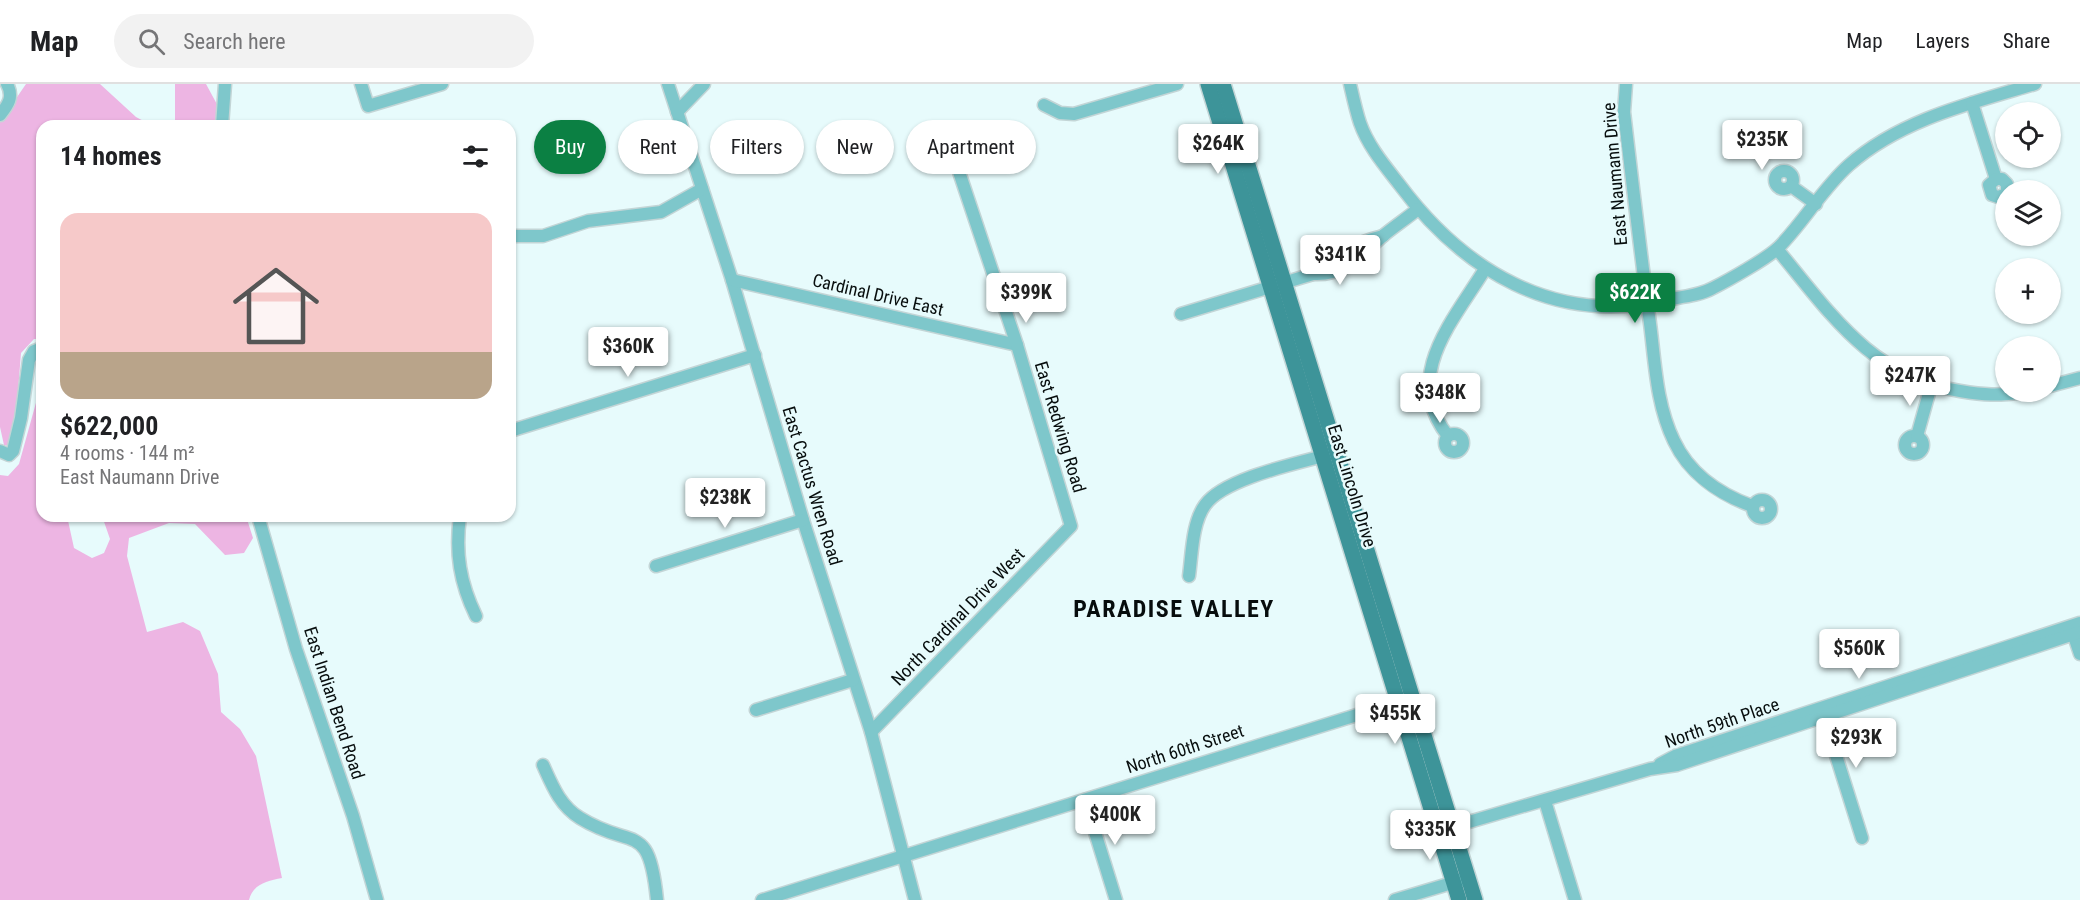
<!DOCTYPE html>
<html lang="en">
<head>
<meta charset="utf-8">
<style>
  body { margin:0; font-family:"Roboto Condensed",sans-serif; background:#f2f2f2; color:#202124; height:100vh; display:flex; flex-direction:column; font-size:22px; white-space:nowrap }
  * { box-sizing:border-box; margin:0 }
  p { font-size:20px; color:#757577 }
  .icon { flex:none; width:33px; height:33px; fill:none; stroke:currentColor; stroke-width:2; stroke-linecap:round; stroke-linejoin:round }
  .map { position:relative; flex:1; overflow:hidden }
  .panel { position:absolute; left:36px; top:36px; width:480px; height:402px; display:flex; flex-direction:column; background:#fff; border-radius:18px; box-shadow:0 2px 4px #0004 }
  .panel>* { flex:none }
  .guide { position:absolute; left:534px; top:36px; width:570px; height:54px; display:flex; gap:12px }
  .buttons { position:absolute; left:1995px; top:18px; display:grid; gap:12px }
  .buttons a { display:grid; place-items:center; width:66px; height:66px; border-radius:50%; background:#fff; box-shadow:0 2px 4px #0004; font-size:30px }
  .price { position:absolute; translate:-50% -51px; padding:0 14px; border-radius:6px; background:#fff; color:#222; font-size:20px; line-height:39px; filter:drop-shadow(0 2px 3px #0008) }
  .price::after { content:''; position:absolute; left:50%; top:36px; width:18px; height:14px; margin-left:-9px; background:inherit; clip-path:polygon(0 0,100% 0,50% 100%) }
  .price.selected { background:#0b8043; color:#fff }
  ul { padding:0; list-style:none }
  li { display:grid; align-content:center; gap:12px; height:318px; padding:0 24px }
  li span { display:grid; place-items:center; height:186px; border-radius:18px; color:#555 }
  li>.icon { margin-inline-start:auto }
  span .icon { width:108px; height:108px; fill:#fffc; stroke-width:1 }
  li b { font-size:26px }
  h2 { display:flex; justify-content:space-between; align-items:center; height:72px; padding:0 24px; font-size:26px }
  .tag { padding:0 21px; border-radius:27px; background:#fff; box-shadow:0 2px 4px #0004; font-size:21px; line-height:54px }
  .tag.selected { background:#0b8043; color:#fff }
  header { display:flex; align-items:center; gap:36px; box-sizing:border-box; height:84px; padding:0 30px; background:#fff; border-bottom:2px solid #e0e0e0 }
  header strong { font-size:28px }
  nav { display:flex; gap:33px; margin-inline-start:auto; font-size:21px }
  .search { width:420px; height:54px; background:#f2f2f2; display:flex; align-items:center; gap:15px; box-sizing:border-box; padding:0 21px; border-radius:33px; color:#757577; font-size:22px }
  .map>svg:first-child { display:block }
  .green { fill:#edb5e3 }
  .lines { fill:none; stroke-linecap:round; stroke-linejoin:round }
  .minor-casing { stroke:#c3d5d6; stroke-width:15 }
  .major-casing { stroke:#c3d5d6; stroke-width:18 }
  .minor { stroke:#7ec7cb; stroke-width:12 }
  .major { stroke:#3d9499; stroke-width:15 }
  .labels { text-anchor:middle; stroke-width:5; stroke-linejoin:round; paint-order:stroke }
  .street-label { font-size:18px; fill:#070d0d; stroke:#e7fbfc }
  .district-label { font-size:24px; font-weight:bold; letter-spacing:1.5px; fill:#070d0d; stroke:#e7fbfc }
</style>
</head>
<body>
<header>
<strong>Map</strong>
<div class="search"><svg class="icon" aria-label="search" viewBox="0 0 24 24"><circle cx="10" cy="10" r="6"/><path d="M15 15l6 6"/></svg>Search here</div>
<nav><a>Map</a><a>Layers</a><a>Share</a></nav>
</header>
<div class="map">
<svg width="2080" height="816" viewBox="0 0 2080 816">
  <rect width="100%" height="100%" fill="#e7fbfc"/>
  <g class="green">
    <path d="M26,0h74l36,33 17,9h-111v213h-8l-13,14 -6,76 -5,17 -6,-1 -4,-18v-305z"/>
    <path d="M175,0h31l13,24 -2,18h-48l6,-4z"/>
    <path d="M42,297v135h25l7,32 18,10 12,-5 6,-14 -8,-23h144l7,22 -9,15 -19,2 -30,-31 -26,-1 -40,15 -2,18 20,76 36,-10 17,9 18,43 3,38 19,17 16,27 26,122c-15,3 -29,6 -33,22h-249v-425l8,1 11,-12z"/>
  </g>
  <g class="lines">
    <g class="minor-casing">
      <g id="minor">
        <path d="M361,0l7,22 74,-22"/>
        <path d="M668,0l64,196 71,240 68,212 44,168"/>
        <path d="M1350,0c3,13 6,27 10,39 8,23 25,43 39,61 64,86 155,142 266,116 15,-3 34,-4 48,-12 16,-8 53,-29 65,-40 26,-26 44,-59 71,-83 51,-45 122,-62 186,-81"/>
        <path d="M1626,0l-2,28c8,68 16,136 25,204 6,41 6,86 25,125 15,32 45,53 78,65"/>
        <path d="M1972,19l24,76"/>
        <path d="M1044,21l16,8 14,1 103,-30"/>
        <path d="M677,28l27,-28"/>
        <path d="M0,31c8,-10 14,-18 7,-31"/>
        <path d="M222,42l3,-42"/>
        <circle cx="1784" cy="96" r="9"/>
        <path d="M1791,102l25,18"/>
        <path d="M2006,110l-8,3 -6,-2 -3,-10 7,-6h6l5,5v6"/>
        <path d="M510,152h33l45,-15 73,-9 41,-23"/>
        <path d="M1777,165c54,65 94,128 183,142 24,4 38,5 63,1"/>
        <path d="M1313,190c17,-19 45,-32 70,-38"/>
        <path d="M732,196l285,65"/>
        <path d="M1181,230l132,-40c33,2 49,-20 71,-39 11,-9 23,-17 34,-26"/>
        <path d="M2050,302l30,-8"/>
        <path d="M510,347l245,-76"/>
        <circle cx="1454" cy="359" r="9"/>
        <circle cx="1914" cy="361" r="9"/>
        <path d="M1448,352c-47,-59 5,-115 37,-167"/>
        <path d="M1917,352l14,-50"/>
        <path d="M0,367l9,4 4,-4 8,-33 8,-58 5,-9 8,-3"/>
        <circle cx="1762" cy="425" r="9"/>
        <path d="M258,432l38,133 57,167 24,84"/>
        <path d="M460,432c-5,37 0,67 16,100"/>
        <path d="M656,482l147,-46"/>
        <path d="M1189,492c3,-22 3,-53 16,-71 19,-27 94,-42 126,-51"/>
        <path d="M2071,543l9,27"/>
        <path d="M756,626l97,-30"/>
        <path d="M1822,627l40,127"/>
        <path d="M871,648l200,-206 -54,-181 -71,-212"/>
        <path d="M1660,680l15,-8 405,-133"/>
        <path d="M543,681c9,20 17,41 37,53 53,33 69,1 77,82"/>
        <path d="M1085,716l31,100"/>
        <path d="M1545,717l30,99"/>
        <path d="M1445,745l205,-60 27,-4 403,-133"/>
        <path d="M762,816l643,-200"/>
        <path d="M1395,816l67,-20"/>
      </g>
    </g>
    <g class="major-casing">
      <g id="major">
        <path d="M1208,0l251,816"/>
        <path d="M1223,0l252,816"/>
      </g>
    </g>
    <use href="#minor" class="minor"/>
    <use href="#major" class="major"/>
  </g>
  <g class="labels">
    <g class="street-label">
      <text transform="translate(1615 90) rotate(-95)" y="6">East Naumann Drive</text>
      <text transform="translate(878 211) rotate(13)" y="6">Cardinal Drive East</text>
      <text transform="translate(1060 343) rotate(73)" y="6">East Redwing Road</text>
      <text transform="translate(812 402) rotate(73)" y="6">East Cactus Wren Road</text>
      <text transform="translate(1352 402) rotate(73)" y="6">East Lincoln Drive</text>
      <text transform="translate(958 533) rotate(-46)" y="6">North Cardinal Drive West</text>
      <text transform="translate(334 619) rotate(72)" y="6">East Indian Bend Road</text>
      <text transform="translate(1722 639) rotate(-19)" y="6">North 59th Place</text>
      <text transform="translate(1185 665) rotate(-18)" y="6">North 60th Street</text>
    </g>
    <g class="district-label">
      <text x="1174" y="533">PARADISE VALLEY</text>
    </g>
  </g>
</svg>
<div class="buttons">
<a><svg class="icon" aria-label="locate" viewBox="0 0 24 24"><circle cx="12" cy="12" r="6"/><path d="M12 2v4M12 18v4M2 12h4M18 12h4"/></svg></a>
<a><svg class="icon" aria-label="layers" viewBox="0 0 24 24"><path d="M12 4l9 5-9 5-9-5zM3 14l9 5 9-5"/></svg></a>
<a>+</a>
<a>−</a>
</div>
<b class="price" style="left:1762px;top:87px">$235K</b>
<b class="price" style="left:1218px;top:91px">$264K</b>
<b class="price" style="left:1340px;top:202px">$341K</b>
<b class="price" style="left:1026px;top:240px">$399K</b>
<b class="price selected" style="left:1635px;top:240px">$622K</b>
<b class="price" style="left:628px;top:294px">$360K</b>
<b class="price" style="left:1910px;top:323px">$247K</b>
<b class="price" style="left:1440px;top:340px">$348K</b>
<b class="price" style="left:725px;top:445px">$238K</b>
<b class="price" style="left:1859px;top:596px">$560K</b>
<b class="price" style="left:1395px;top:661px">$455K</b>
<b class="price" style="left:1856px;top:685px">$293K</b>
<b class="price" style="left:1115px;top:762px">$400K</b>
<b class="price" style="left:1430px;top:777px">$335K</b>
<div class="guide">
<a class="tag selected">Buy</a>
<a class="tag">Rent</a>
<a class="tag">Filters</a>
<a class="tag">New</a>
<a class="tag">Apartment</a>
</div>
<section class="panel">
<h2>14 homes<svg class="icon" aria-label="filters" viewBox="0 0 24 24"><path d="M4 7h16M4 17h16"/><circle cx="9" cy="7" r="2"/><circle cx="15" cy="17" r="2"/></svg></h2>
<ul>
<li><span style="background:linear-gradient(#f6c9c9 75%,#b9a48a 0)"><svg class="icon" aria-label="home" viewBox="0 0 24 24"><path d="M3 11l9-7 9 7M6 9v11h12V9"/></svg></span><div><b>$622,000</b><p>4 rooms · 144 m²</p><p>East Naumann Drive</p></div></li>
</ul>
</section>
</div>
</body>
</html>
